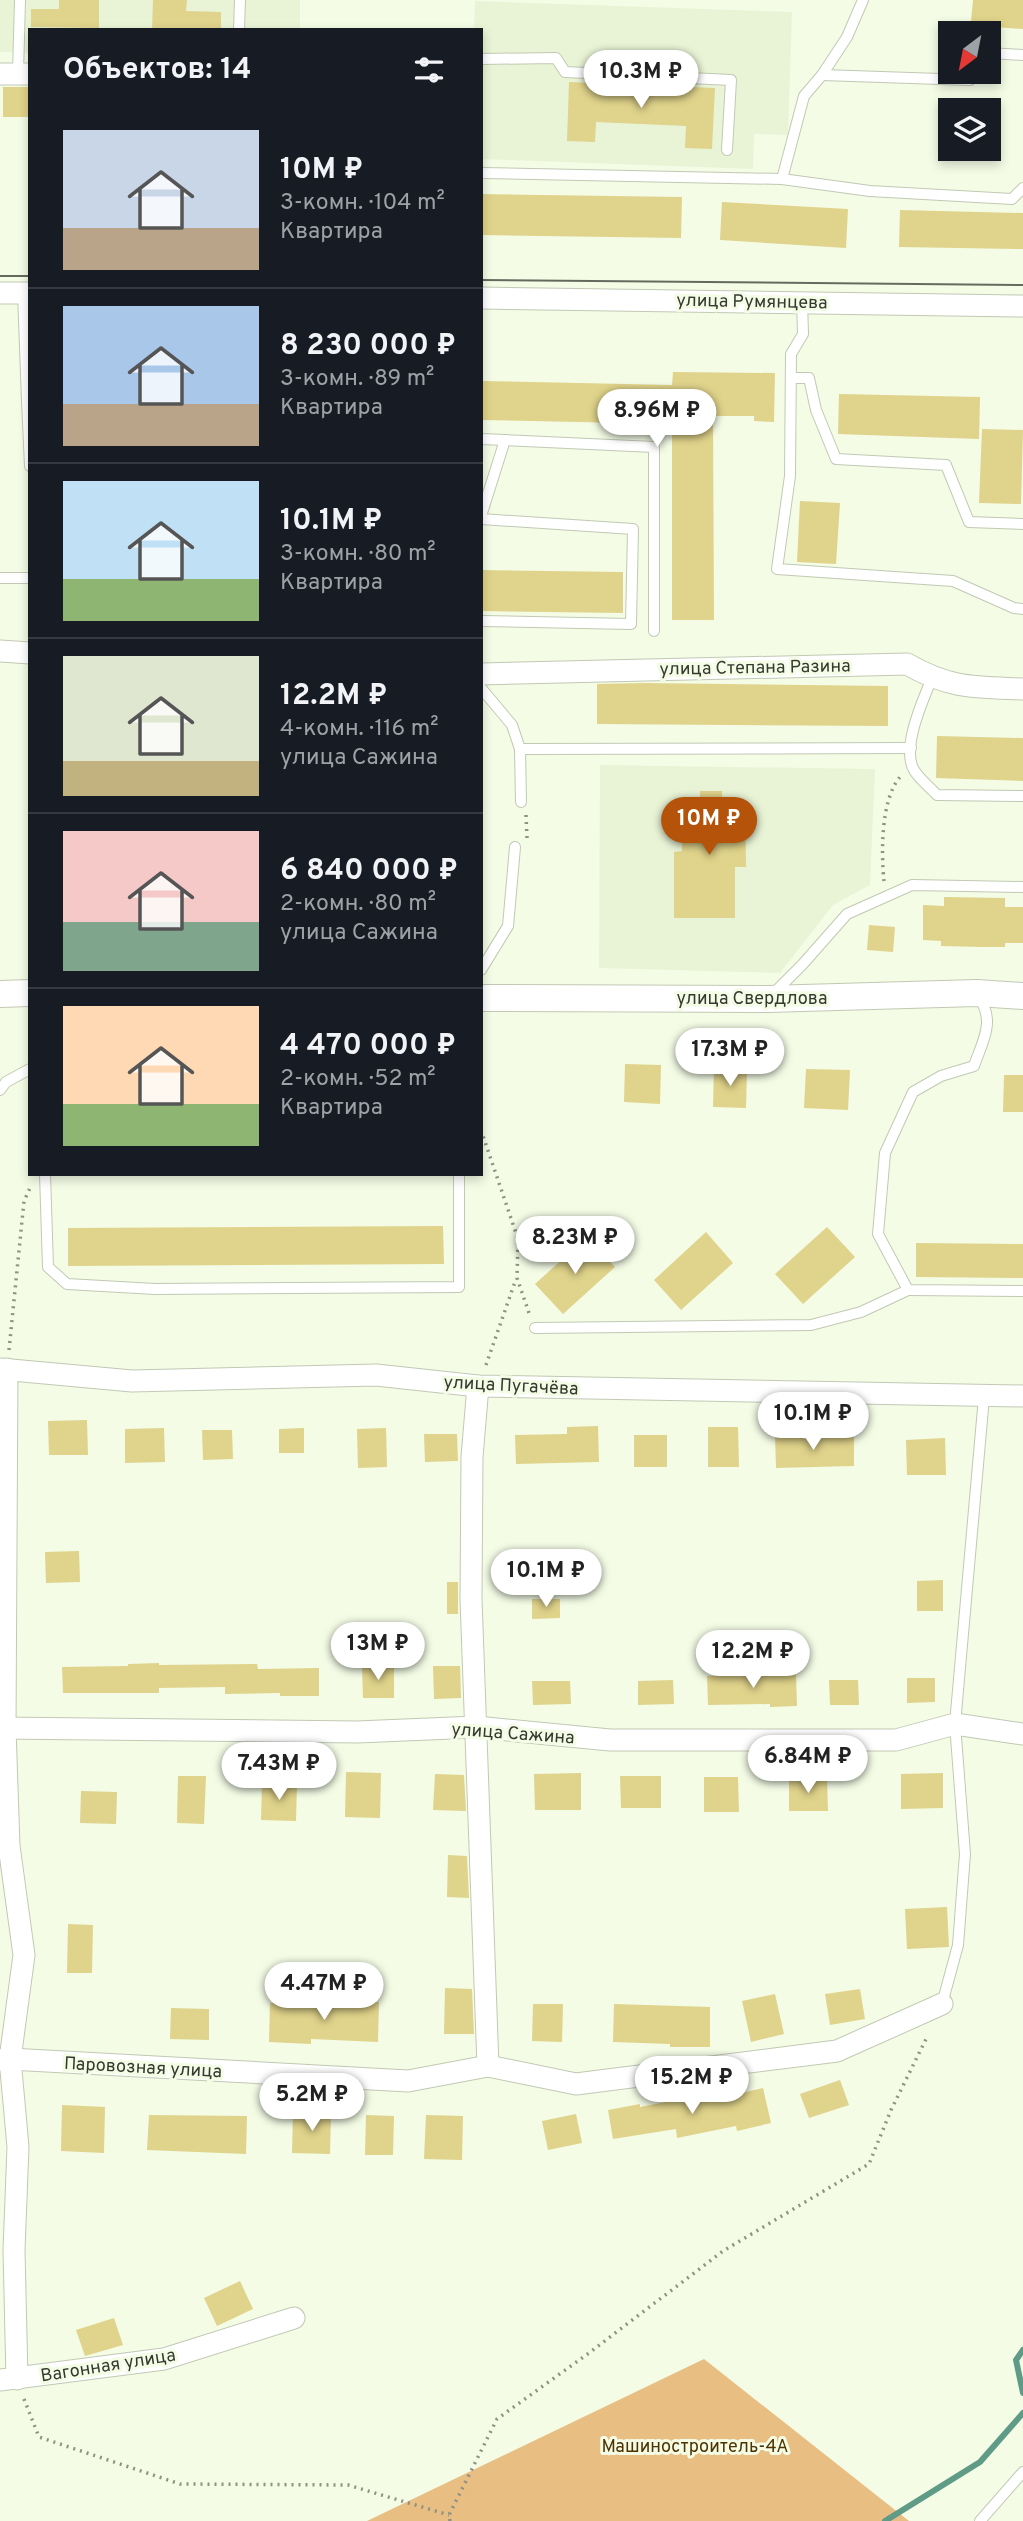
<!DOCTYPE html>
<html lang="ru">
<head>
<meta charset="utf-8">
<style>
  body { margin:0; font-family:Overpass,sans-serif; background:#20242c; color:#f1f3f6; height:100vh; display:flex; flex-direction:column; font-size:26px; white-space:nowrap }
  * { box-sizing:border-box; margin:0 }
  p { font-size:23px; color:#9ea1a6 }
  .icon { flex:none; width:38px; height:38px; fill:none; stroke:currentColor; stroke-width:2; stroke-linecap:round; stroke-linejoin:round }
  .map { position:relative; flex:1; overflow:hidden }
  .drawer { position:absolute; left:28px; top:28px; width:455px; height:1148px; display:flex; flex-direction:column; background:#171b24; border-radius:0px; box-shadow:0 4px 10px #0003 }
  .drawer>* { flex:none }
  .needle { width:46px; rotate:212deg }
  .controls { position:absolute; left:938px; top:21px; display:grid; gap:14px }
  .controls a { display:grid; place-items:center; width:63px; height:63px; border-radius:0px; background:#171b24; box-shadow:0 4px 10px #0003; font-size:35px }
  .price { position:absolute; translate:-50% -60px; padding:0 16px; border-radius:24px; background:#fff; color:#222; font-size:23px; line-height:46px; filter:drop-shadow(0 2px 4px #0008) }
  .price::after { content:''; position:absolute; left:50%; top:42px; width:21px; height:16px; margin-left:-10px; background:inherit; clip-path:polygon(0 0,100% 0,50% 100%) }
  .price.current { background:#b45309; color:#fff }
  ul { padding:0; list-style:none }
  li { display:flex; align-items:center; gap:21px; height:175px; padding:0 35px }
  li+li { border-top:2px solid #363941 }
  li span { display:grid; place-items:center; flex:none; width:196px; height:140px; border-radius:0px; color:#555 }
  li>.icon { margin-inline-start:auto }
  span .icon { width:84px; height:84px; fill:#fffc; stroke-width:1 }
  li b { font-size:30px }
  h2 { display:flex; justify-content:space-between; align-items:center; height:84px; padding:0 35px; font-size:30px }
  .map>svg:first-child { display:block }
  .built { fill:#e9f4d6 }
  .green { fill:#e8be83 }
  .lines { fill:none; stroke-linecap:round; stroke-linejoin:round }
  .stream { stroke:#5f9b86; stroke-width:6 }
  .building { fill:#e0d38b }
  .service-casing { stroke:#c1c9b4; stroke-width:12 }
  .minor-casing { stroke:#c1c9b4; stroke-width:23 }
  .tertiary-casing { stroke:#c1c9b4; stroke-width:28 }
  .path { stroke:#8d9283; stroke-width:3.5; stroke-dasharray:2 5; stroke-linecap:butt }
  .service { stroke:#fff; stroke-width:10 }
  .minor { stroke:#fff; stroke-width:21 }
  .tertiary { stroke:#fff; stroke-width:26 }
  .tram { stroke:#666a5e; stroke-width:2 }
  .labels { text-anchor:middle; stroke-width:6; stroke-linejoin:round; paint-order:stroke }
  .street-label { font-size:18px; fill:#363930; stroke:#f4fce6 }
  .park-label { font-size:18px; fill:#4e3200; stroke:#f4fce6 }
</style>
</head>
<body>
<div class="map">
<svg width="1023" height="2521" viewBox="0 0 1023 2521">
  <rect width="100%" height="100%" fill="#f4fce6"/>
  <g class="built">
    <path d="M0,0h300v30h-270v23l-30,-1z"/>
    <path d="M475,1l317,11 -4,123 -34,-1 -1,35 -272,-10v-129h-7z"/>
    <path d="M600,765l275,4 -5,116 -37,20 -53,68 -181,-5z"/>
  </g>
  <path class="green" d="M704,2359l205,162h-542z"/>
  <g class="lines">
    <g class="stream">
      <path d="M1023,2350l-7,10 7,33"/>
      <path d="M885,2521l95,-59 43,-49"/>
    </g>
  </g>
  <g class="building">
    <path d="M59,0h40v28l-68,-1v-18h28z"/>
    <path d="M153,0h34l-1,11 35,1v18h-69z"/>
    <path d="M973,0h50v29l-29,-2v7l-24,-2z"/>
    <path d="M569,82l146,6 -3,61 -27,-1 1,-22 -90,-4 -1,20 -28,-1z"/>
    <rect x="3" y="87" width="27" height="30"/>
    <path d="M481,194l201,3 -1,41 -200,-3z"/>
    <path d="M722,202l126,7 -2,39 -126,-8z"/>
    <path d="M900,210l123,3v36l-124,-2z"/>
    <path d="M673,372l102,1 -1,49 -20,-1v-5h-41l1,204h-42v-196l-191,-4v-39l191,4z"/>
    <path d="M839,394l141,3 -1,42 -141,-5z"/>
    <path d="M982,429l41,1 -2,74 -42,-1z"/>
    <path d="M800,501l40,2 -4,61 -39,-2z"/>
    <path d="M481,570l142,2v41l-142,-2z"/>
    <path d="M644,683l244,3v40l-291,-2v-40z"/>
    <path d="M937,736l86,2v43l-87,-3z"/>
    <path d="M700,791h22v10h23l1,66h-11v51h-61v-66l8,-1 -1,-49h19z"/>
    <path d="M944,897l61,1v9h18v36h-18v4h-22l-42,-1v-5l-18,-1v-35l21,1z"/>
    <path d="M869,925l26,2 -2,25 -26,-2z"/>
    <path d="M625,1064l36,1 -1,39 -36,-2z"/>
    <path d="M714,1068l33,1 -1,39 -33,-1z"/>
    <path d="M806,1069l44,1 -2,40 -44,-2z"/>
    <path d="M1004,1075h19v37h-20z"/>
    <path d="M443,1226l1,38 -376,2v-38z"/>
    <path d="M827,1227l28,30 -52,47 -28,-30z"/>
    <path d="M706,1232l27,31 -52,47 -27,-30z"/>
    <path d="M587,1237l28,30 -52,47 -28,-30z"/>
    <path d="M916,1243l107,1v34l-107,-1z"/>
    <path d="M87,1420l1,35h-39l-1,-34z"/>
    <path d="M598,1426l1,36 -83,2 -1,-29 52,-1v-7z"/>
    <path d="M708,1427h30l1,40h-31z"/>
    <path d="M164,1428l1,34 -40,1v-34z"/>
    <path d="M304,1428v25h-25v-24z"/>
    <path d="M386,1428l1,39 -29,1 -1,-39z"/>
    <path d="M202,1430h30l1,29 -30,1z"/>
    <path d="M424,1434h33l1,27 -33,1z"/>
    <path d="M803,1434v5l51,-2v29l-78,2 -1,-33z"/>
    <rect x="634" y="1435" width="33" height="32"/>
    <path d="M945,1438l1,37h-39l-1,-35z"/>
    <path d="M79,1551l1,31 -34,1 -1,-31z"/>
    <path d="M943,1580v31h-26v-30z"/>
    <rect x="447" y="1582" width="11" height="32"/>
    <path d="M532,1599h28v19l-28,1z"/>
    <path d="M159,1663v2l98,-1 1,5 61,-1v28h-39v-3l-55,1v-7l-66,1v5h-96l-1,-26 66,-1v-2z"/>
    <path d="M394,1666v32h-31l-1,-31z"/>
    <path d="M433,1666h27l1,32 -27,1z"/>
    <path d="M796,1674l1,32 -27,1v-3l-62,1 -1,-29z"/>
    <path d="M907,1678h28v24l-28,1z"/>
    <path d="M673,1680l1,24 -36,1v-24z"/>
    <path d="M829,1680h29l1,25h-29z"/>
    <path d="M532,1681h38l1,23 -38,1z"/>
    <path d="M346,1772l35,1 -1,45 -35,-1z"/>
    <path d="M581,1773v37h-46l-1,-36z"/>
    <path d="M943,1773v35l-42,1v-35z"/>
    <path d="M435,1774l29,1 2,36 -33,-1z"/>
    <path d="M178,1776h28l-2,48 -27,-1z"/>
    <path d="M620,1776h41v32h-40z"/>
    <path d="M704,1777h34l1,35h-35z"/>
    <path d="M827,1779l1,32h-39v-31z"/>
    <path d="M262,1784l35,1 -1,36 -35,-1z"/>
    <path d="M81,1791l36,1 -1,32 -36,-1z"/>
    <path d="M448,1855l19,1 2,42 -22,-1z"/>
    <path d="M947,1907l2,40 -42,2 -2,-40z"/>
    <path d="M68,1924l25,1 -1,48h-25z"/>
    <path d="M445,1988l27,1 2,45h-30z"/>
    <path d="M860,1989l5,30 -35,6 -5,-31z"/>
    <path d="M775,1994l9,40 -33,8 -9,-41z"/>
    <path d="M342,2001l37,1 -1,40 -67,-3v5l-42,-2 1,-39 72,2z"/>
    <path d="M533,2004h30l-1,38 -30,-1z"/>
    <path d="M614,2004l96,3v40h-40v-3l-57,-2z"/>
    <path d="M171,2008l38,1v31l-39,-1z"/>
    <path d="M840,2080l9,25 -40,13 -9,-24z"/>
    <path d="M763,2088l8,35 -34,8 -1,-5 -59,12 -1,-9 -63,10 -5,-29 32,-6v3l61,-12 2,7z"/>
    <path d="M62,2105l43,2 -1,46 -43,-2z"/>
    <path d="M293,2113l38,1 -1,40 -38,-1z"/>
    <path d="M576,2114l6,29 -34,7 -6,-29z"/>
    <path d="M149,2115l98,1 -1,38 -99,-4z"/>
    <path d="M366,2115l28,1 -1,39h-28z"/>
    <path d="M426,2115l37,1 -1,44 -38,-1z"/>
    <path d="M240,2281l13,28 -36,17 -13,-28z"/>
    <path d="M114,2318l9,27 -38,11 -9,-26z"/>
  </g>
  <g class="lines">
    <g class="service-casing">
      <g id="service">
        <path d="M239,30l1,-30"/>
        <path d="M989,53l34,2"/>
        <path d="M481,59l75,-1 9,14 166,8 -4,70"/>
        <path d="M18,74l2,-74"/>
        <path d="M822,75l148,5 4,-8"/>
        <path d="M481,173l301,6 22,-83 18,-21 25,-38 16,-37"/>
        <path d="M782,179l88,12 142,8 11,-11"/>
        <path d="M23,293l4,108h3"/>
        <path d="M802,302l1,32 -12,20 -1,122 -13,93 176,12 61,27 9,1"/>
        <path d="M791,378h18l7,32 20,49 110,6 23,57 54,2"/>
        <path d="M27,401l3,65"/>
        <path d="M481,439l24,1 -24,76"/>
        <path d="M505,440l149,7v184"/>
        <path d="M481,519l152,10 -2,95 -150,-3"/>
        <path d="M0,578h30"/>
        <path d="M932,678c-9,22 -31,70 -18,92 5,9 16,17 23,25l86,1"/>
        <path d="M481,688l31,37 8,24 391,-1"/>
        <path d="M520,749l1,53"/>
        <path d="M481,970l27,-44 7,-79"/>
        <path d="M773,994l29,-29 45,-51 65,-29 111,2"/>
        <path d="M978,996c18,25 5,44 -4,70l-33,10 -28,16 -28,61 -7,81 30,56 115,1"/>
        <path d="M0,1090l6,-8 24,-13"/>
        <path d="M45,1174l3,93 19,17 88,5 304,-2v-113"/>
        <path d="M535,1328l276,-3 50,-13 47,-22"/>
        <path d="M942,2004l16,-59 7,-91 -10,-130 29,-327"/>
        <path d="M980,2521l43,-49"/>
      </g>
    </g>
    <g class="minor-casing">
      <g id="minor">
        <path d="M0,74h30"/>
        <path d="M0,293h30"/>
        <path d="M481,298l542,8"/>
        <path d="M0,651l30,2"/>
        <path d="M481,674l426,-10c44,25 67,23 116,25"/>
        <path d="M0,1369l132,12 244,-6 102,11 545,10"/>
        <path d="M7,1369l-2,359 4,118 15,109 -14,104 8,88 -4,103 3,129"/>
        <path d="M478,1386l-6,71 -1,142 17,467"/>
        <path d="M0,1728l357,4 119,-5 134,13h286l59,-16 68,10"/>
        <path d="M0,2060l10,-1 398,22 80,-15 88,18 261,-33 105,-47"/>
        <path d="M0,2380l164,-21 130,-41"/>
      </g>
    </g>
    <g class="tertiary-casing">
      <g id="tertiary">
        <path d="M0,994l30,-1"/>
        <path d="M481,998l287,1 209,-6 46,3"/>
      </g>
    </g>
    <g class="path">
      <path d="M526,815l1,23"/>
      <path d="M884,881c-3,-29 -3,-82 16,-104"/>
      <path d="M481,1130l37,109 -1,39 12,35"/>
      <path d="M9,1350l15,-149 6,-13"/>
      <path d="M486,1365l30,-86"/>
      <path d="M24,2399l15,38 141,47 168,1 101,30"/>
      <path d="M450,2521l-1,-6 48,-96 92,-66 134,-102 146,-87 22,-54 37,-75"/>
    </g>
    <use href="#service" class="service"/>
    <use href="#minor" class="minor"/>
    <use href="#tertiary" class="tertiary"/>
    <g class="tram">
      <path d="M0,276h30"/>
      <path d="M481,280l542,5"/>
    </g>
  </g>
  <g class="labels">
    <g class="street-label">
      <text transform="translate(752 301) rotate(1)" y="6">улица Румянцева</text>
      <text transform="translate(755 667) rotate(-1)" y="6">улица Степана Разина</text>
      <text x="752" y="1004">улица Свердлова</text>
      <text transform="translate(511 1385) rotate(3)" y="6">улица Пугачёва</text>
      <text transform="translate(513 1733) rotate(4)" y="6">улица Сажина</text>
      <text transform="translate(143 2067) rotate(3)" y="6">Паровозная улица</text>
      <text transform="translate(108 2365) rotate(-9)" y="6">Вагонная улица</text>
    </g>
    <g class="park-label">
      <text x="695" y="2452">Машиностроитель-4А</text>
    </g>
  </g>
</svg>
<div class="controls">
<a><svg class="needle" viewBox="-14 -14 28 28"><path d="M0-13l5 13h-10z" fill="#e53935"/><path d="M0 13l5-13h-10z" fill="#9ea1a6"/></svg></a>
<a><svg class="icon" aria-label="layers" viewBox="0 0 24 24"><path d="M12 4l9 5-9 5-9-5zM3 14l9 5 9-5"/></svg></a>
</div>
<b class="price" style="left:641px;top:110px">10.3M ₽</b>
<b class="price" style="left:657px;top:449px">8.96M ₽</b>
<b class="price current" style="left:709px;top:857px">10M ₽</b>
<b class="price" style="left:730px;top:1088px">17.3M ₽</b>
<b class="price" style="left:575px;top:1276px">8.23M ₽</b>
<b class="price" style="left:813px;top:1452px">10.1M ₽</b>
<b class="price" style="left:546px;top:1609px">10.1M ₽</b>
<b class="price" style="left:378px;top:1682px">13M ₽</b>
<b class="price" style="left:753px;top:1690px">12.2M ₽</b>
<b class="price" style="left:808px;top:1795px">6.84M ₽</b>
<b class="price" style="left:279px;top:1802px">7.43M ₽</b>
<b class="price" style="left:324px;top:2022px">4.47M ₽</b>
<b class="price" style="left:692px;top:2116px">15.2M ₽</b>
<b class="price" style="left:312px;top:2133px">5.2M ₽</b>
<section class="drawer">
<h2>Объектов: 14<svg class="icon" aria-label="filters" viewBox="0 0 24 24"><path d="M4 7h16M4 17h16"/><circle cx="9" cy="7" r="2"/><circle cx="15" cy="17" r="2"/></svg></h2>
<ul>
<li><span style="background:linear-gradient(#c9d6e8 70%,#b9a48a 0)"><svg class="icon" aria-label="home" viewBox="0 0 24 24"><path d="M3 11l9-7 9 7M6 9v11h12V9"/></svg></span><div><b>10M ₽</b><p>3-комн. · 104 m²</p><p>Квартира</p></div></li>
<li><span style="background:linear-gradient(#a9c7e8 70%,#b9a48a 0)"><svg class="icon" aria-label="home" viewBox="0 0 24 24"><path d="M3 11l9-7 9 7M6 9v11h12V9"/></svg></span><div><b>8 230 000 ₽</b><p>3-комн. · 89 m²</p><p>Квартира</p></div></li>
<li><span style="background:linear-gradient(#bfe0f5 70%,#8fb573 0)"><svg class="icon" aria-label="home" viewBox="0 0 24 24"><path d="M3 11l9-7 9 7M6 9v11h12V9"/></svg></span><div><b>10.1M ₽</b><p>3-комн. · 80 m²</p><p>Квартира</p></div></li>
<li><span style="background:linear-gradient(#dfe7d0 75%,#c2b280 0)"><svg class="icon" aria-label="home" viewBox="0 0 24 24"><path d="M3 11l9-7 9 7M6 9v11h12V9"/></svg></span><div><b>12.2M ₽</b><p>4-комн. · 116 m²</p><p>улица Сажина</p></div></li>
<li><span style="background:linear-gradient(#f6c9c9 65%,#7fa58c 0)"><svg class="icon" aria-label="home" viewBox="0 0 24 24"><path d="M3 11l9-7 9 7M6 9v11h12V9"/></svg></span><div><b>6 840 000 ₽</b><p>2-комн. · 80 m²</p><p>улица Сажина</p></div></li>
<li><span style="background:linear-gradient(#ffd9b3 70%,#8fb573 0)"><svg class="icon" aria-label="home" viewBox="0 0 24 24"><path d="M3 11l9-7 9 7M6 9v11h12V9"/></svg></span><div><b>4 470 000 ₽</b><p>2-комн. · 52 m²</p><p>Квартира</p></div></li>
</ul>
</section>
</div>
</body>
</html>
